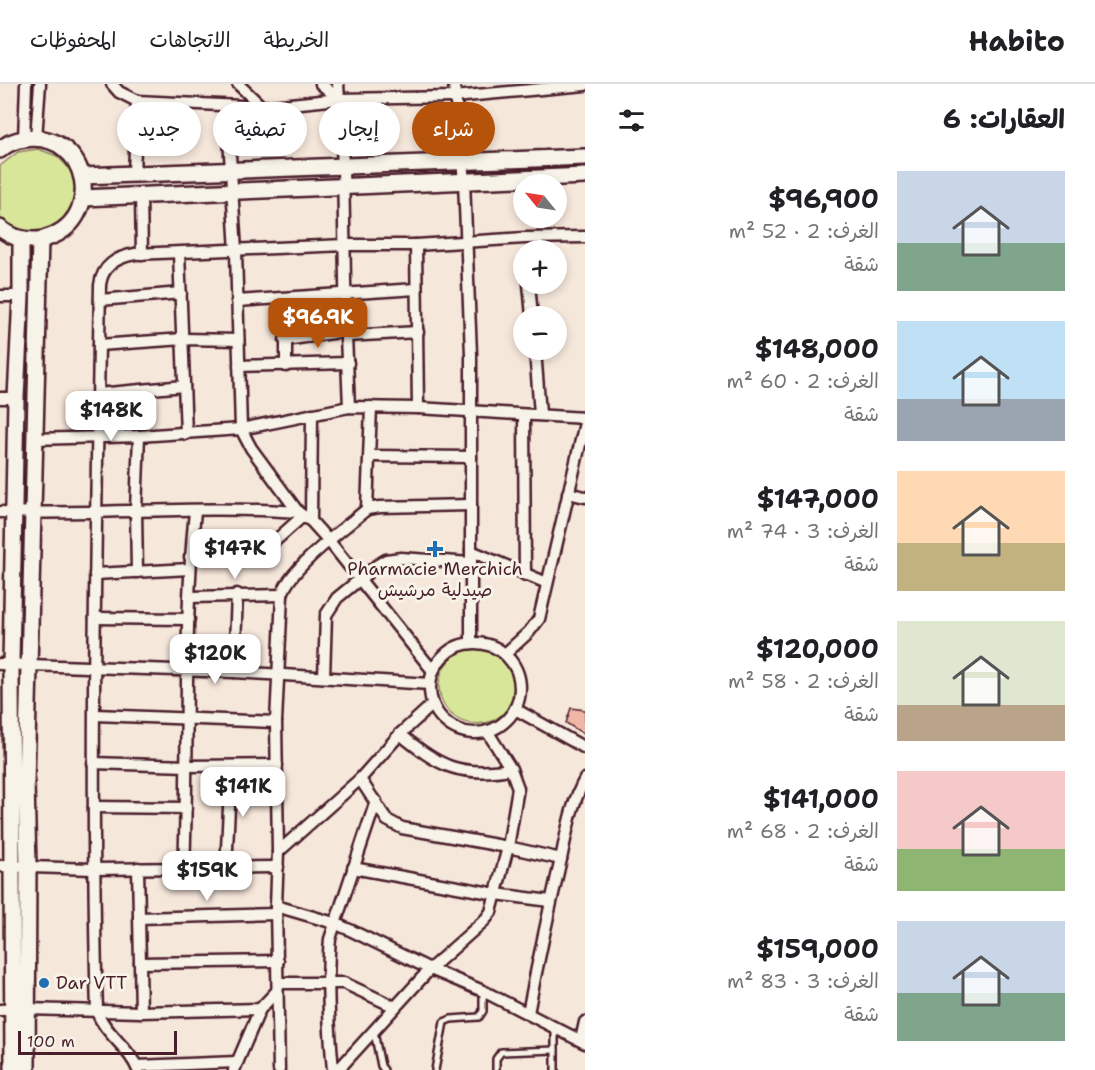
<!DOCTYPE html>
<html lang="ar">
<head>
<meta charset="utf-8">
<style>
  body { margin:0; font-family:"Shantell Sans","Playpen Sans Arabic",sans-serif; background:#f2f2f2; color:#202124; direction:rtl; height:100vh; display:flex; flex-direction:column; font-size:22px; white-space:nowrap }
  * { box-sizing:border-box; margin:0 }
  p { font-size:20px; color:#757577 }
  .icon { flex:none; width:33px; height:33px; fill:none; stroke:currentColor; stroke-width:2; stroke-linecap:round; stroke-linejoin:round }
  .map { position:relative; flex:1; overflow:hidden; direction:ltr }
  .details { display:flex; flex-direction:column; background:#fff; width:510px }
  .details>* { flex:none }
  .top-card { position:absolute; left:18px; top:18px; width:477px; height:54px; direction:rtl; display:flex; gap:12px }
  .needle { width:39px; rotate:300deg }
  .tools { position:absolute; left:513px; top:90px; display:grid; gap:12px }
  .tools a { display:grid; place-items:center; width:54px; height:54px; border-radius:50%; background:#fff; box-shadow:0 3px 9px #0003; font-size:30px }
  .scale { position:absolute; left:18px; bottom:15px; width:159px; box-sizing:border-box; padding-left:6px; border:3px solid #4a1f2b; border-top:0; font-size:16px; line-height:21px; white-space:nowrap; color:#4a1f2b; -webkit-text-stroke:4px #f7f3e8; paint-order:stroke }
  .price { position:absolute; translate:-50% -51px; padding:0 14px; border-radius:12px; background:#fff; color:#222; font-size:20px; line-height:39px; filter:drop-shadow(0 2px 3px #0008) }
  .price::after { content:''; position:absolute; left:50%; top:36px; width:18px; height:14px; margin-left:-9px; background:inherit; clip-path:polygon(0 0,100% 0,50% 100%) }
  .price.active { background:#b45309; color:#fff }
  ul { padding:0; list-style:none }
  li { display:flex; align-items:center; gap:18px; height:150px; padding:0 30px }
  li span { display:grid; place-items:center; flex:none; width:168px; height:120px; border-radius:0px; color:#555 }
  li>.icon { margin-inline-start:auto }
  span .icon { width:72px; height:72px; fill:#fffc; stroke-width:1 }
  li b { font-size:26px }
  h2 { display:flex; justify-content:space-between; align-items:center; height:72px; padding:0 30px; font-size:26px }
  .chip { padding:0 21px; border-radius:27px; background:#fff; box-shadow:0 3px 9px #0003; font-size:21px; line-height:54px }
  .chip.active { background:#b45309; color:#fff }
  header { display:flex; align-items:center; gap:36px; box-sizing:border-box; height:84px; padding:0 30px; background:#fff; border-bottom:2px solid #e0e0e0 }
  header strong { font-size:28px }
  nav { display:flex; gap:33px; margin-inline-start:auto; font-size:21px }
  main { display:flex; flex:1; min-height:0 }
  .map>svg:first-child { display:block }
  .green { fill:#d8e69a; stroke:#918262; stroke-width:1.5 }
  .building { fill:#f0b7a7; stroke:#4a1f2b; stroke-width:1.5 }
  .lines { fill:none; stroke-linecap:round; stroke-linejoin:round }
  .lane-casing { stroke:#4a1f2b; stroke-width:10 }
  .street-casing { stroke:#4a1f2b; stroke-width:15 }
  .secondary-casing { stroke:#4a1f2b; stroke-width:20 }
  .lane { stroke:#f7f3e8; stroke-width:5 }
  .street { stroke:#f7f3e8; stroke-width:10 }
  .secondary { stroke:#f7f3e8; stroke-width:15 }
  .poi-dot { fill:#1f6fb2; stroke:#f7f3e8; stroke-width:2 }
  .labels { text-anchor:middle; stroke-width:6; stroke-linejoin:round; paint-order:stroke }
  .poi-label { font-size:18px; fill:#4a1f2b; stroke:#f7f3e8 }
</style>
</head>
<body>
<header>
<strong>Habito</strong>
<nav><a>الخريطة</a><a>الاتجاهات</a><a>المحفوظات</a></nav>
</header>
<main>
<section class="details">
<h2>العقارات: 6<svg class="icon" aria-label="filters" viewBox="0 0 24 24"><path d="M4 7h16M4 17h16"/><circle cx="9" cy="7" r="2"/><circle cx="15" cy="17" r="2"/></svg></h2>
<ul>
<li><span style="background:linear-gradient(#c9d6e8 60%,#7fa58c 0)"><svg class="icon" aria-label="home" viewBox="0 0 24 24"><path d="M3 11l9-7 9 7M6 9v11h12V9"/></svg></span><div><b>$96,900</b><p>الغرف: 2 · 52 m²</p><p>شقة</p></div></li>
<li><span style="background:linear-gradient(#bfe0f5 65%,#9aa5b1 0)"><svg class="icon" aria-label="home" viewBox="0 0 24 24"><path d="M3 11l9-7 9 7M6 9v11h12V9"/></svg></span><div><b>$148,000</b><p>الغرف: 2 · 60 m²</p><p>شقة</p></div></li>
<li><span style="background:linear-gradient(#ffd9b3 60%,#c2b280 0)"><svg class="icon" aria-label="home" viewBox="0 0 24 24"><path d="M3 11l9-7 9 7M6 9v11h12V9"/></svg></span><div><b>$147,000</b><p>الغرف: 3 · 74 m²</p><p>شقة</p></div></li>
<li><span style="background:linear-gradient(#dfe7d0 70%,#b9a48a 0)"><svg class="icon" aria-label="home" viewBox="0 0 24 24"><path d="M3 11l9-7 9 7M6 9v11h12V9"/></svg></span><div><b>$120,000</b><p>الغرف: 2 · 58 m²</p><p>شقة</p></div></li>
<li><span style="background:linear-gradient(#f6c9c9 65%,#8fb573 0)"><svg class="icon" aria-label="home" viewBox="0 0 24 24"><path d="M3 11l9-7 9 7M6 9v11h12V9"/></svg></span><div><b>$141,000</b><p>الغرف: 2 · 68 m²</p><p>شقة</p></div></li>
<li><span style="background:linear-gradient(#c9d6e8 60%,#7fa58c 0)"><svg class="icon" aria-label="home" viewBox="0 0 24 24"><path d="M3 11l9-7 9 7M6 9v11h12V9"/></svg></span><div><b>$159,000</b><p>الغرف: 3 · 83 m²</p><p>شقة</p></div></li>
</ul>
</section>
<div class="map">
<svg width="585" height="986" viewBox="0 0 585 986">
  <rect width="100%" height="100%" fill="#f6e7db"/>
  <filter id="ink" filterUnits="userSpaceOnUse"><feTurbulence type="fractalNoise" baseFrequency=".0167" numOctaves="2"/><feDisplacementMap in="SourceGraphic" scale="12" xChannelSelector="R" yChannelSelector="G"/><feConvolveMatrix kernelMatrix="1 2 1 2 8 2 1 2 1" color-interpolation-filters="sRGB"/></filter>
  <g filter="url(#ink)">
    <g class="green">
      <path d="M38,65l19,7 14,14 4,9 2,20 -15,26 -27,11 -28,-9 -7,-7v-54l18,-14z"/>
      <circle cx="477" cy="602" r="38"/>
    </g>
    <path class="building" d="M571,624l14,2v25l-19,-12z"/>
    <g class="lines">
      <g class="lane-casing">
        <g id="lane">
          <path d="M374,948l7,34 3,4"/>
          <path d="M435,986l9,-48 7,-3 28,-2 4,-6v-20"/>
          <path d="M496,986v-11l5,-7 54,-2"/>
          <path d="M555,986v-43"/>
        </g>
      </g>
      <g class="street-casing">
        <g id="street">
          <path d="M112,0l7,8 18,9 -3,72"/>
          <path d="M238,0l24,23"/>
          <path d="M321,0l18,15"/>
          <path d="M338,0l5,81 3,171 3,71"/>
          <path d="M454,0l10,97 7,173v289"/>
          <path d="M137,17l125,6 77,-8 115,-2 131,-12"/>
          <path d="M227,22l9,145 5,178 10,19 47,64 13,9 18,20 104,130"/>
          <path d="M36,54l4,-54"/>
          <path d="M24,55l2,-55"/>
          <path d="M141,111l1,59"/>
          <path d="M416,161l2,163"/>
          <path d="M179,169l7,181"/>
          <path d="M529,200l3,32"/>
          <path d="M0,212h21"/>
          <path d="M100,216l81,-7"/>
          <path d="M237,217l179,-12"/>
          <path d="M346,252l72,-4"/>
          <path d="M285,256l61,-9"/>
          <path d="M99,261l84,-6 55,1"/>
          <path d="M535,266l5,64"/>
          <path d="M239,282l109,-3"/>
          <path d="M286,282v-67"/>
          <path d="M98,310l86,-8"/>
          <path d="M0,314h16"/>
          <path d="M524,331l1,160"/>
          <path d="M34,355l105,-3 102,-7 108,-22 69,1 167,10"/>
          <path d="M370,372l101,1"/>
          <path d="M568,409l17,4"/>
          <path d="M367,425l4,-102"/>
          <path d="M0,428c99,3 199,-7 298,0"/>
          <path d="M311,437l1,-107"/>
          <path d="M471,467l76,32"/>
          <path d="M190,473l55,-1 22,-8 36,-32"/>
          <path d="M137,488l-1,-62 3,-74"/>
          <path d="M95,490l95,-5"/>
          <path d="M189,513l93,-2"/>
          <path d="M95,534l94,1"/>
          <circle cx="475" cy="604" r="45"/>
          <path d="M505,570l24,-22 10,-13 46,-196"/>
          <path d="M0,580l234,8 196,12"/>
          <path d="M234,588l3,-78"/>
          <path d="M324,593l2,-62 11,-17 39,-32 10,-6 15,-2 70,5"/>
          <path d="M515,625l70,39"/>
          <path d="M95,631l181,7"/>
          <path d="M400,650c40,33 59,43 111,35"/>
          <path d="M93,679l94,3 90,-1"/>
          <path d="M360,695l27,41 15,8 106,19 53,12"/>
          <path d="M94,723l92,1"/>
          <path d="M278,768l82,-73 40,-45 33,-30"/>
          <path d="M0,782l93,3 185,-2"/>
          <path d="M138,784l3,144"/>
          <path d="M353,784l143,26 54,7"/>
          <path d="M184,785c5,-120 -1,-240 11,-358"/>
          <path d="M226,785l5,-103"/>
          <path d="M276,822l58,17 16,7 80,39 53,22 102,52"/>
          <path d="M139,834l137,-4"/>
          <path d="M140,879l138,-2"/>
          <path d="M278,899h66l51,24"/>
          <path d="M0,926l26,-1 115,3 119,-3 17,-18"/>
          <path d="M528,929c10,-52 21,-103 33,-154 6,-28 10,-55 24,-80"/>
          <path d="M581,956l4,-18"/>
          <path d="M137,982l100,-4"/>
          <path d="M138,986c-9,-23 -32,-35 -41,-58 -7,-242 -1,-484 3,-727 2,-19 17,-28 35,-31l210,-9h71l109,-7 60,-1"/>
          <path d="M234,986l26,-61"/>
          <path d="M279,986l-3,-164 2,-54 -2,-130 6,-127c7,-27 63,-67 85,-86l13,-2 91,-2"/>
          <path d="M333,986c-4,-43 -7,-87 -3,-131l46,-138"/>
          <path d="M338,986l92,-101 55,-49 6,-8 17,-65 10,-59 -7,-19 -24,-38"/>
        </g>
      </g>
      <g class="secondary-casing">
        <g id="secondary">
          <path d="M0,66c6,-6 16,-10 25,-11 65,-9 82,84 18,100 -14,3 -32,-1 -43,-11"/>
          <path d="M82,92l503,-19"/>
          <path d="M83,114l502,-22"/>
          <path d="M13,986l-2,-406 5,-266 5,-102v-57"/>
          <path d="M27,986l1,-203 -2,-84 14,-543"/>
        </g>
      </g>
      <use href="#lane" class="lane"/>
      <use href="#street" class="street"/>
      <use href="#secondary" class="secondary"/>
    </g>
  </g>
  <g class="poi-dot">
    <path d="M432 456h6v6h6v6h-6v6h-6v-6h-6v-6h6z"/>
    <circle cx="44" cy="899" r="6"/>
  </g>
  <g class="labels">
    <g class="poi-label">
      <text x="435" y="491">Pharmacie Merchich<tspan x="435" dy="21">صيدلية مرشيش</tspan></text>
      <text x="56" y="905" text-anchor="start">Dar VTT</text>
    </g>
  </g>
</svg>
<div class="tools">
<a><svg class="needle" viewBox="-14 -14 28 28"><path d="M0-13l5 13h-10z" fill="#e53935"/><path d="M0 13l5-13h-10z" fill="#757577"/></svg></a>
<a>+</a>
<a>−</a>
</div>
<div class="scale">100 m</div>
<b class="price active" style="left:318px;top:265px">$96.9K</b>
<b class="price" style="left:111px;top:358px">$148K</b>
<b class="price" style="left:235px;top:496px">$147K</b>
<b class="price" style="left:215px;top:601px">$120K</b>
<b class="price" style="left:243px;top:734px">$141K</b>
<b class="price" style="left:207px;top:818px">$159K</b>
<div class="top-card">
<a class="chip active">شراء</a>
<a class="chip">إيجار</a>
<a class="chip">تصفية</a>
<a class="chip">جديد</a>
</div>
</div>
</main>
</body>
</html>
